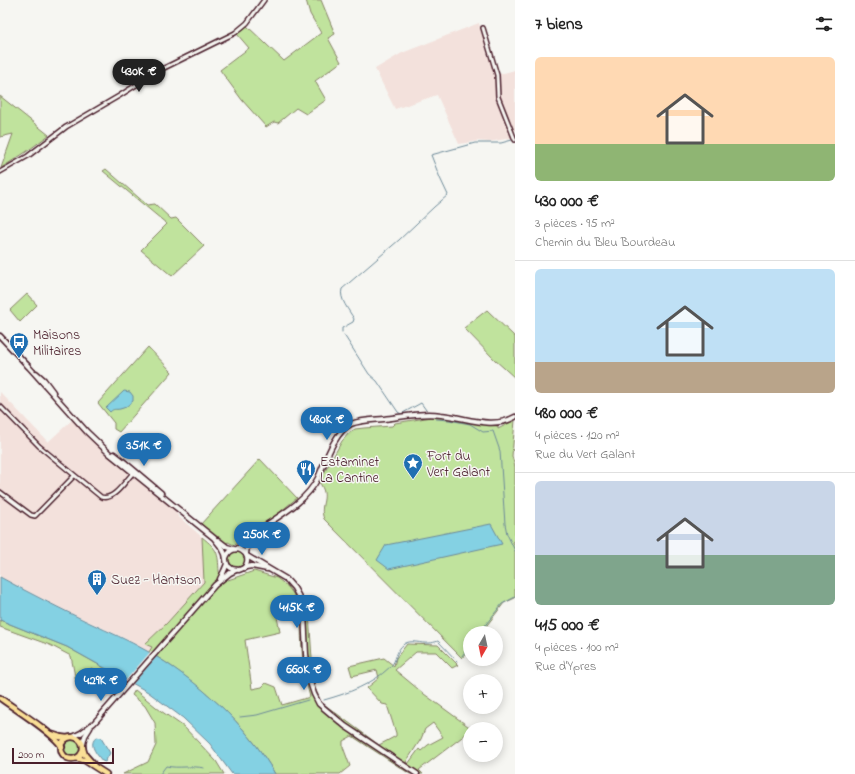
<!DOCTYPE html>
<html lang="fr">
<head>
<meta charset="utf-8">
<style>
  body { margin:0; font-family:"Indie Flower",sans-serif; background:#f2f2f2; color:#222; height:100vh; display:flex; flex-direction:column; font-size:15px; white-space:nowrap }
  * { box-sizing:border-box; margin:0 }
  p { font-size:13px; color:#767676 }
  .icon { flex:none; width:22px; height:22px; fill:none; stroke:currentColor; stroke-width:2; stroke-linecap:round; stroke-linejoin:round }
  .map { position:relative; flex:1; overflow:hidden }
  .panel { display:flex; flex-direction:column; background:#fff; width:340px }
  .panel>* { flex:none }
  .needle { width:26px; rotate:189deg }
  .tools { position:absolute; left:463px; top:626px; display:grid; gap:8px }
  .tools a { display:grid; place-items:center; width:40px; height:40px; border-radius:50%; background:#fff; box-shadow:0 2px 10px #0003; font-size:20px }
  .scale { position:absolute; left:12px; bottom:10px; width:102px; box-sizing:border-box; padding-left:4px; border:2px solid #4a1f2b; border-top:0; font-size:11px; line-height:14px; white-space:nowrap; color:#4a1f2b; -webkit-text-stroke:3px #f6f6f2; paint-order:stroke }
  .price { position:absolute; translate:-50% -34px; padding:0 9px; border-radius:14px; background:#1f6fb2; color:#fff; font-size:13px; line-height:26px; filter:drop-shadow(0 1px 2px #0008) }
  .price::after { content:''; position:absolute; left:50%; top:24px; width:12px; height:9px; margin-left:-6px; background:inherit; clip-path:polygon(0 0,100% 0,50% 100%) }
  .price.selected { background:#222; color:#fff }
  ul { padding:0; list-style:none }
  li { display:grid; align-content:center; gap:8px; height:212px; padding:0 20px }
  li+li { border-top:1px solid #e0e0e0 }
  li span { display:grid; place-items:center; height:124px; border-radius:6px; color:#555 }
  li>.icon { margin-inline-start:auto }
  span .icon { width:72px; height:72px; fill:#fffc; stroke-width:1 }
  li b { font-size:17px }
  h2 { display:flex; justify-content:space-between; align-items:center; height:48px; padding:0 20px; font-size:17px }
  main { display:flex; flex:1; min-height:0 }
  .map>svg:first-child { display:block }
  .built { fill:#f3e1dc }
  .green { fill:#c0e39d; stroke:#858164; fill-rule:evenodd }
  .water { fill:#84d1e3; stroke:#6d8a99 }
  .pier { fill:#f6f6f2 }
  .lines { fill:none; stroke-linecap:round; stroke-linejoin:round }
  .stream { stroke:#6d8a99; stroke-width:1 }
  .minor-casing { stroke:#4a1f2b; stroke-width:6 }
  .secondary-casing { stroke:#4a1f2b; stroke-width:7 }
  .primary-casing { stroke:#4a1f2b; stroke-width:8 }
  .minor { stroke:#f6f6f2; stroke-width:3 }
  .secondary { stroke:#f6f6f2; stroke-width:4 }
  .primary { stroke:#fadf96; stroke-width:4.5 }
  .labels { text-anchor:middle; stroke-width:3; stroke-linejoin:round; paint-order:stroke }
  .poi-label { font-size:14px; fill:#4a1f2b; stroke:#f6f6f2; text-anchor:start }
</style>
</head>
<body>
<main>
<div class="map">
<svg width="515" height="774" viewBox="0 0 515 774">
  <rect width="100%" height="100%" fill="#f6f6f2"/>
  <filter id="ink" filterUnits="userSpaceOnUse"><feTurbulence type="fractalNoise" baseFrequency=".025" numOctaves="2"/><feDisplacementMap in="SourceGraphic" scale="8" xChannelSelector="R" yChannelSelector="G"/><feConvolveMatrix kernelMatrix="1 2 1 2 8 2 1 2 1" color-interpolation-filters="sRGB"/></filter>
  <g filter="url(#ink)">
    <g class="built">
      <path d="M479,23l9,33 12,18 15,-4v65l-4,3 -22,4 -11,-1 -19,3 -22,-49 -42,14 -20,-40 27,-16z"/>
      <path d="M0,392l48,50 25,-23 62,57 39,33 5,8 23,20 2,45 -37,41 -21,20 6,5 -3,4 -25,-14 -58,-27 -66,-34z"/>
    </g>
    <g class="green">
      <path d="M306,0h15l14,34 -7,4 13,24 -26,19 11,19 -20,14 -10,-6 -18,15 -4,-1 -8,5 -24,-27 -22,-30 29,-22 -12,-14 10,-8 37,35 37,-28 -11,-19z"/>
      <path d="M0,96l49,39 -23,17 -25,16 12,-34 -13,3z"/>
      <path d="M106,169l41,36 8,-1 16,15 5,-1 28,28 -32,30 -31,-26 26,-26 -64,-53z"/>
      <path d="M27,294l10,11 -17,17 -10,-12z"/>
      <path d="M487,310l28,27v41l-20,-18 -31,-32z"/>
      <path d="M148,347l24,25 -53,60 -5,-3v-6l-16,-20z"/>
      <path d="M438,416l60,10v3l17,-9 -3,36 3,11v74l-2,1 2,5v51l-11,5 -23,30h-11v15l-8,10 -138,-139c-6,-15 7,-21 -5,-37l23,-41 7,-8 6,-4 9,-1 28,-2 3,-3z"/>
      <path d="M260,459l37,39 -22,18 -18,11 -14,14 -9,4 -6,-3 -3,2 -25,-19z"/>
      <path d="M202,537c16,13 16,15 17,35l9,8 26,-9 23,7 11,9 6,8 4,12 -22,5 4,20 -35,8 7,49 10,-2 4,-4 10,4 6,18 28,-8c-8,-26 -9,-54 -9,-81l8,-3 4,61 2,14 6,14 58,43 17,-9v-3l-9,-28 -5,-1 -15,-16 12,-10 -2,-8 -25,6 -3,-10 35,-8 10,8 2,-8 11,-14 31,1 20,20 -6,3 -16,-16h-20l-21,18 29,24 48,35h-2v2l-51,39 4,4h-13l-58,-38 -9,5v6l7,19 -10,8h-65c-29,-51 -77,-92 -126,-122l3,-5 -7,-3 22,-21 37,-41zM433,723l10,14 -15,8 -7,6 -2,-2 -11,15 -2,-2 15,-23 4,-10z"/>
      <circle cx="237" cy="560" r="9"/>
      <path d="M0,620l67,27 50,28 -2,3 -24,-10 -14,19 -6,-31 -21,-11 -50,-18z"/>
      <path d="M135,690l26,21 23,16 32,34 8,13h-101l25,-12 8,-17 -1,-22 -10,-17 -13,-11z"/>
      <circle cx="73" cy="748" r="9"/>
    </g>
    <g class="water">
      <path d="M124,391l6,1 3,4v5c-4,3 -7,7 -13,8 -5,1 -6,-1 -10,3l-4,-4z"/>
      <path d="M491,524l11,20 -113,25 -12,-9 9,-15z"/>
      <path d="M0,577c29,16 59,31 90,46 19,9 38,17 57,28 49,28 100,73 128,123h-43l-22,-30 -27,-26 -35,-26 -81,-45 -67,-27z"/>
      <path d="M97,737l4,1 9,15 -5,9 -3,-1c-5,-7 -15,-17 -5,-24z"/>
    </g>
    <path class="pier" d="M151,651l7,4 -26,30 -7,-4z"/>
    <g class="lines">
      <g class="stream">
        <path d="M342,332v-4l11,-6 1,-3c-5,-9 -15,-20 -12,-30l57,-49 35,-33 14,-12 -8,-17 -9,-23 44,-12h26l11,-3"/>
        <path d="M344,335l25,39 8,7 21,31 3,2 20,-11 5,7"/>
        <path d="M436,419l13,1 21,4 13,8 10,-1 7,20 5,73 2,10 8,17"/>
        <path d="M479,633l23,-29 13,-7"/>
        <path d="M462,656l8,-11"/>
        <path d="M324,700c25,-7 47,-15 66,-33 7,-6 5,-16 14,-23 7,-5 17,0 25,-1 3,0 6,-1 9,-2l19,20"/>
        <path d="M240,717l17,-2 51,-15"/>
        <path d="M160,774l6,-8c13,3 25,-1 38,2"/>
      </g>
      <g class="minor-casing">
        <g id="minor">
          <path d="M483,28l14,47 1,22 17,43"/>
          <path d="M0,172l28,-16 38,-29 53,-31 39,-25 77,-38 12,-10 17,-23"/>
          <path d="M0,406l39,40 62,51c13,4 24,-16 32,-24"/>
          <path d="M0,492l31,23 4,1 39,-40"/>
        </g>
      </g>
      <g class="secondary-casing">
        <g id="secondary">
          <path d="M0,336l28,30"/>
          <path d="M27,365l60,67 23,22 104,84 8,10 3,6 2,11 5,4 7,1 7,-3 6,-1 15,3"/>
          <path d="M36,373l8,7 9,12"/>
          <path d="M114,454l9,7 38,32"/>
          <path d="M218,540l9,7 7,2"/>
          <path d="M237,549c7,-5 13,-12 20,-18 22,-15 49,-29 61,-53 7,-16 17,-47 33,-54 10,-4 22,-4 33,-5 18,-2 38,-7 57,-4 24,2 51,15 74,2"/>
          <path d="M246,554l1,-7 4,-8"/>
          <path d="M247,556l39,23 8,9 5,9 5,16 2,41 4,28 4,12 5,10 26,22 72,48"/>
          <path d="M226,558c6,-18 30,-5 18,10"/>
          <path d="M220,579l4,-8 3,-7"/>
          <path d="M73,737l8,-4 13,-10 121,-138 15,-12 6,-3"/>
          <path d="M83,744l2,-8 5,-8"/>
        </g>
      </g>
      <g class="primary-casing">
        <g id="primary">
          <path d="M0,698c15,11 54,35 62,49"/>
          <path d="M51,734l9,3 7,1"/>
          <circle cx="72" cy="748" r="11"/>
          <path d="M83,749l2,6 8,9"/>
          <path d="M76,758l8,2 22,14"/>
        </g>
      </g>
      <use href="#minor" class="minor"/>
      <use href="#secondary" class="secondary"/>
      <use href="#primary" class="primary"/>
    </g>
  </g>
  <defs>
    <g id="bus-pin" transform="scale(1)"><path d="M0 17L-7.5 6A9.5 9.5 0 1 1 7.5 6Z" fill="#1f6fb2" stroke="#f6f6f2"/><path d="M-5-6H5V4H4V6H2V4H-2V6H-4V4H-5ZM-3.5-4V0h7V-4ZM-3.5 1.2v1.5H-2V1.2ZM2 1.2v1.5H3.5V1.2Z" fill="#fff"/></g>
    <g id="sight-pin" transform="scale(1)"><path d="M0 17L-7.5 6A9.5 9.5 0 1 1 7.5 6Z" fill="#1f6fb2" stroke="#f6f6f2"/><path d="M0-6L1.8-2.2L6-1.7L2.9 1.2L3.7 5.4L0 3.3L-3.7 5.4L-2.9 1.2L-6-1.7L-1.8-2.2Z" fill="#fff"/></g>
    <g id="restaurant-pin" transform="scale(1)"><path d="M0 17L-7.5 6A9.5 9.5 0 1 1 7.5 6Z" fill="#1f6fb2" stroke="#f6f6f2"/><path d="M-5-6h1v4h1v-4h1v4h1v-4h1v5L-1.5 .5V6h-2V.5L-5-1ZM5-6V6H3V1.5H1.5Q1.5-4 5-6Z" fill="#fff"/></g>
    <g id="building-pin" transform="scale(1)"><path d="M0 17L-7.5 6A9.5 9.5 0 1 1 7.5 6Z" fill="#1f6fb2" stroke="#f6f6f2"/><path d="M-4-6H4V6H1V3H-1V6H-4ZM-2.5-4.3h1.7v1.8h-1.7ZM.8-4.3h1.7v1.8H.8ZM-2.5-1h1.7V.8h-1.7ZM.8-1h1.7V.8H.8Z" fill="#fff"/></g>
  </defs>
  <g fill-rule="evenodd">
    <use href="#bus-pin" x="19" y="342"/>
    <use href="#sight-pin" x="413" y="463"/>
    <use href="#restaurant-pin" x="306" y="469"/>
    <use href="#building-pin" x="97" y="579"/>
  </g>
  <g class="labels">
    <g class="poi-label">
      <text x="33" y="339">Maisons<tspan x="33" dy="16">Militaires</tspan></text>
      <text x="427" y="460">Fort du<tspan x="427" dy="16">Vert Galant</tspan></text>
      <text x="320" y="466">Estaminet<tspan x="320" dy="16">La Cantine</tspan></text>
      <text x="111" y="584">Suez - Hantson</text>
    </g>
  </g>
</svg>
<div class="tools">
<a><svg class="needle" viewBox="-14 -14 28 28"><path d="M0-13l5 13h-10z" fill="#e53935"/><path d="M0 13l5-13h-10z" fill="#767676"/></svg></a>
<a>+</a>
<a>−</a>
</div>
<div class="scale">200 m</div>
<b class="price selected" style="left:139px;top:93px">430K €</b>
<b class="price" style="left:327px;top:441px">480K €</b>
<b class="price" style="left:144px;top:467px">351K €</b>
<b class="price" style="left:262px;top:556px">250K €</b>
<b class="price" style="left:297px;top:629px">415K €</b>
<b class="price" style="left:304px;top:691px">660K €</b>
<b class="price" style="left:101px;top:702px">429K €</b>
</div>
<section class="panel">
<h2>7 biens<svg class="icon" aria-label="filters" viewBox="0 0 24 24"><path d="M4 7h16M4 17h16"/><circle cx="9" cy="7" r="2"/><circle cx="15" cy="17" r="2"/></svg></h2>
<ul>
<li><span style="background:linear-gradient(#ffd9b3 70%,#8fb573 0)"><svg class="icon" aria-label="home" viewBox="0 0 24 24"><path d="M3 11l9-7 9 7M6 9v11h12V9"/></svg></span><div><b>430 000 €</b><p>3 pièces · 95 m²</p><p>Chemin du Bleu Bourdeau</p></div></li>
<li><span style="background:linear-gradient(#bfe0f5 75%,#b9a48a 0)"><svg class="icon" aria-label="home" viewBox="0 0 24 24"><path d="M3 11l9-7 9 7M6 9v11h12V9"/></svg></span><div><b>480 000 €</b><p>4 pièces · 120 m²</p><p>Rue du Vert Galant</p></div></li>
<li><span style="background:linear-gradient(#c9d6e8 60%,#7fa58c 0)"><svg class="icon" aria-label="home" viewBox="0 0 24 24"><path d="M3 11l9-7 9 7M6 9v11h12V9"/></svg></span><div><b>415 000 €</b><p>4 pièces · 100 m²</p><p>Rue d'Ypres</p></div></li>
</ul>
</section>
</main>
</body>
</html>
